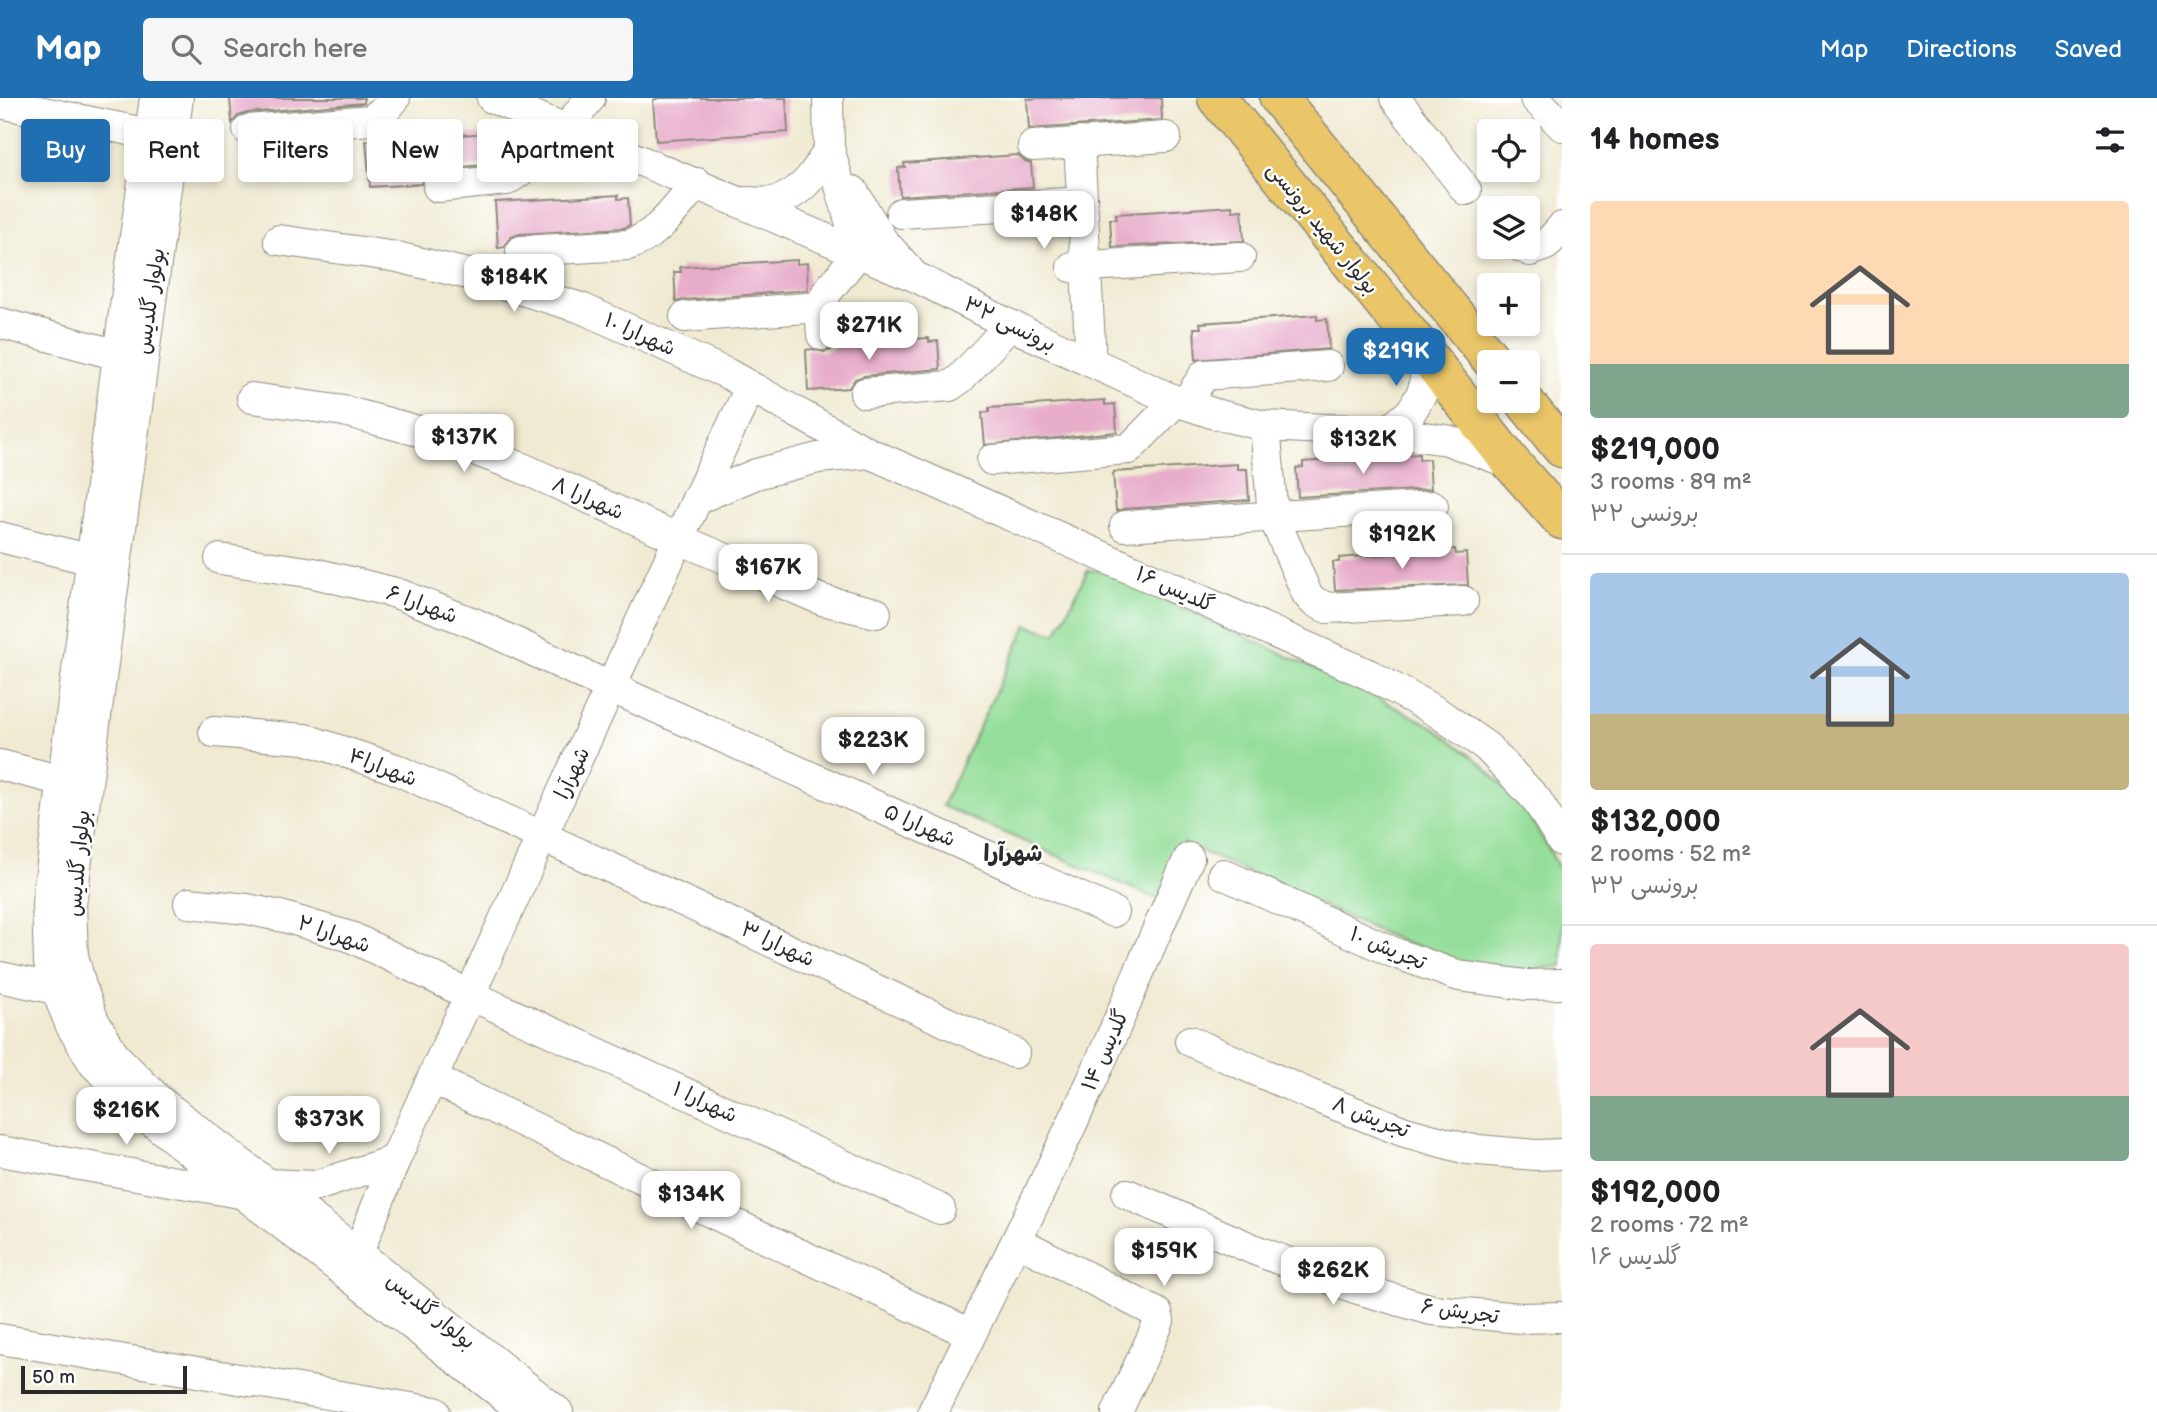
<!DOCTYPE html>
<html lang="en">
<head>
<meta charset="utf-8">
<style>
  body { margin:0; font-family:"Balsamiq Sans","Playpen Sans Arabic",sans-serif; background:#f6f6f6; color:#202124; height:100vh; display:flex; flex-direction:column; font-size:26px; white-space:nowrap }
  * { box-sizing:border-box; margin:0 }
  p { font-size:23px; color:#757577 }
  .icon { flex:none; width:38px; height:38px; fill:none; stroke:currentColor; stroke-width:2; stroke-linecap:round; stroke-linejoin:round }
  .map { position:relative; flex:1; overflow:hidden }
  .panel { display:flex; flex-direction:column; background:#fff; width:595px }
  .panel>* { flex:none }
  .hud { position:absolute; left:21px; top:21px; width:665px; height:63px; display:flex; gap:14px }
  .controls { position:absolute; left:1477px; top:21px; display:grid; gap:14px }
  .controls a { display:grid; place-items:center; width:63px; height:63px; border-radius:7px; background:#fff; box-shadow:0 4px 10px #0003; font-size:35px }
  .scale { position:absolute; left:21px; bottom:18px; width:166px; box-sizing:border-box; padding-left:7px; border:4px solid #2b2b2b; border-top:0; font-size:19px; line-height:24px; white-space:nowrap; color:#2b2b2b; -webkit-text-stroke:5px #fff; paint-order:stroke }
  .price { position:absolute; translate:-50% -60px; padding:0 16px; border-radius:14px; background:#fff; color:#222; font-size:23px; line-height:46px; filter:drop-shadow(0 2px 4px #0008) }
  .price::after { content:''; position:absolute; left:50%; top:42px; width:21px; height:16px; margin-left:-10px; background:inherit; clip-path:polygon(0 0,100% 0,50% 100%) }
  .price.current { background:#1f6fb2; color:#fff }
  ul { padding:0; list-style:none }
  li { display:grid; align-content:center; gap:14px; height:371px; padding:0 28px }
  li+li { border-top:2px solid #e0e0e0 }
  li span { display:grid; place-items:center; height:217px; border-radius:7px; color:#555 }
  li>.icon { margin-inline-start:auto }
  span .icon { width:126px; height:126px; fill:#fffc; stroke-width:1 }
  li b { font-size:30px }
  h2 { display:flex; justify-content:space-between; align-items:center; height:84px; padding:0 28px; font-size:30px }
  .chip { padding:0 24px; border-radius:7px; background:#fff; box-shadow:0 4px 10px #0003; font-size:24px; line-height:63px }
  .chip.current { background:#1f6fb2; color:#fff }
  header { display:flex; align-items:center; gap:42px; box-sizing:border-box; height:98px; padding:0 35px; background:#1f6fb2; color:#fff }
  header strong { font-size:33px }
  nav { display:flex; gap:38px; margin-inline-start:auto; font-size:24px }
  .search { width:490px; height:63px; background:#f6f6f6; display:flex; align-items:center; gap:18px; box-sizing:border-box; padding:0 24px; border-radius:7px; color:#757577; font-size:26px }
  main { display:flex; flex:1; min-height:0 }
  .map>svg:first-child { display:block }
  .green { fill:#94de9a; stroke:#608462; stroke-width:2 }
  .building { fill:#e8adcb }
  .lines { fill:none; stroke-linecap:round; stroke-linejoin:round }
  .minor-casing { stroke:#8e8a7e; stroke-width:32 }
  .major-casing { stroke:#8e8a7e; stroke-width:41 }
  .minor { stroke:#fff; stroke-width:30 }
  .major { stroke:#eac669; stroke-width:38 }
  .labels { text-anchor:middle; stroke-width:5; stroke-linejoin:round; paint-order:stroke }
  .street-label { font-size:21px; fill:#2b2b2b; stroke:#fff }
  .neighbourhood-label { font-size:23px; font-weight:bold; fill:#2b2b2b; stroke:#fff }
</style>
</head>
<body>
<header>
<strong>Map</strong>
<div class="search"><svg class="icon" aria-label="search" viewBox="0 0 24 24"><circle cx="10" cy="10" r="6"/><path d="M15 15l6 6"/></svg>Search here</div>
<nav><a>Map</a><a>Directions</a><a>Saved</a></nav>
</header>
<main>
<div class="map">
<svg width="1562" height="1314" viewBox="0 0 1562 1314">
  <rect width="100%" height="100%" fill="#fff"/>
  <filter id="ink" filterUnits="userSpaceOnUse"><feTurbulence type="fractalNoise" baseFrequency=".0143" numOctaves="2"/><feDisplacementMap in="SourceGraphic" scale="14" xChannelSelector="R" yChannelSelector="G"/><feConvolveMatrix kernelMatrix="1 2 1 2 8 2 1 2 1" color-interpolation-filters="sRGB"/></filter>
  <filter id="wash" filterUnits="userSpaceOnUse"><feTurbulence type="fractalNoise" baseFrequency=".00686" numOctaves="4" result="noise"/><feDisplacementMap in="SourceGraphic" scale="28" xChannelSelector="R" yChannelSelector="G"/><feGaussianBlur stdDeviation="1.57" result="paint"/><feColorMatrix in="noise" values="0 0 0 0 0 0 0 0 0 0 0 0 0 0 0 0 0 1.4 0 .05"/><feComposite in="paint" operator="in"/></filter>
  <g filter="url(#wash)">
    <rect width="100%" height="100%" fill="#f0ead2"/>
    <path class="green" d="M1088,472l16,2 260,119 68,35 50,38 42,44 26,43 12,24v91l-33,4 -64,-7 -62,-21 -220,-99 -24,57 -217,-94 85,-181 29,9z"/>
    <g id="blocks">
      <g class="building">
        <path d="M230,0h134v5l-117,10 -9,3 -6,7z"/>
        <path d="M659,0h127l2,34 -132,9 -3,-41z"/>
        <path d="M1040,0h121l1,22 -133,9 -2,-30z"/>
        <path d="M490,35v5l10,-1 1,26 -65,7 -9,3 -6,11 -51,3 -4,-46z"/>
        <path d="M1018,57l7,6 6,2 2,24 -133,9 -2,-28 7,-1 -1,-4z"/>
        <path d="M618,97v4l10,-1 2,27 -6,3 -104,6 -9,3 -7,10 -6,1 -3,-46z"/>
        <path d="M1232,108l1,5 9,-1 2,31 -132,6 -2,-28h6v-5z"/>
        <path d="M797,162v4l10,-1 1,27 -124,10 -8,2 -2,-30h7l-1,-5z"/>
        <path d="M1317,217v5l10,-1 2,30 -133,11 -2,-32h7l-1,-5z"/>
        <path d="M929,240v4l9,-1 2,28 -76,7 -9,3 -6,9 -41,3 -2,-41 6,-1 12,3 7,-2 6,-6z"/>
        <path d="M1105,302v5l10,-1 2,28 -132,13 -3,-32 7,-1v-4z"/>
        <path d="M1419,356v6l10,-1 2,30 -133,8 -2,-29 7,-1v-5z"/>
        <path d="M1237,366v5h10l2,31 -125,9 -8,2 -3,-39z"/>
        <path d="M1455,451l1,5 10,-1 2,32 -133,5 -2,-28h6v-4z"/>
      </g>
    </g>
  </g>
  <g filter="url(#ink)">
    <use href="#blocks" fill-opacity="0" stroke="#8e8a7e" stroke-width="2"/>
    <g class="lines">
      <g class="minor-casing">
        <g id="minor">
          <path d="M155,0l-37,257 -71,547 2,61 7,26 15,37 23,38 59,58 90,72 275,213"/>
          <path d="M178,0l-107,807 2,50 8,31 13,35 21,35 46,46 197,151 200,159"/>
          <path d="M492,0l424,179 94,48 166,76 39,13 50,12 122,6 60,8 65,24"/>
          <path d="M1395,0l71,92"/>
          <path d="M1535,0l27,28"/>
          <path d="M0,5l168,35"/>
          <path d="M567,30l23,-30"/>
          <path d="M248,32l123,-10 18,-14 6,-8"/>
          <path d="M1079,44l12,220"/>
          <path d="M1033,48l133,-9"/>
          <path d="M438,89l69,-7 12,-8 42,-46"/>
          <path d="M853,93l29,49 27,30"/>
          <path d="M746,104c10,0 24,2 34,-2 24,-9 38,-30 49,-52"/>
          <path d="M901,115l181,-11"/>
          <path d="M279,142l118,17 79,19 105,32 147,66 141,79 501,222 67,37 50,35 49,52 26,42"/>
          <path d="M1521,149l9,4 16,-6 16,-18"/>
          <path d="M521,153l107,-6c31,-10 48,-38 69,-62"/>
          <path d="M1072,169l168,-10"/>
          <path d="M685,219l135,-10"/>
          <path d="M0,225l118,32"/>
          <path d="M822,237l-2,-28 7,-15 32,-40 -30,-104 -1,-50"/>
          <path d="M865,295l85,-7 10,-7 50,-54"/>
          <path d="M252,300l92,13 89,24 87,32 159,72 143,61 54,13"/>
          <path d="M1185,306l19,-29 124,-9"/>
          <path d="M1265,328l8,90 34,78 6,7 14,7 136,-7"/>
          <path d="M1387,334l24,-20 12,-21 5,-34"/>
          <path d="M992,362l137,-11 47,-48"/>
          <path d="M697,401l59,-25 62,-16 51,-5"/>
          <path d="M1125,428l308,-20"/>
          <path d="M0,439l92,23"/>
          <path d="M220,461l94,14 82,20 80,31 136,64 501,224"/>
          <path d="M214,634l91,7 88,29 621,285"/>
          <path d="M0,667l63,16"/>
          <path d="M1223,776l172,79 64,23 67,9 36,-1"/>
          <path d="M189,805l58,6 37,8 67,20 119,58 470,214"/>
          <path d="M0,879l56,12"/>
          <path d="M1190,943l121,54 94,37 62,17 69,6 26,-1"/>
          <path d="M433,981l317,152 221,103"/>
          <path d="M0,1053l239,42"/>
          <path d="M268,1086l48,2 79,-26"/>
          <path d="M1127,1096l128,56 100,38 77,22 89,8 41,-1"/>
          <path d="M1017,1143l140,72 2,8 -4,10 -38,81"/>
          <path d="M346,1170l12,-15 37,-93 147,-324 155,-337 53,-111"/>
          <path d="M0,1241l435,73"/>
          <path d="M933,1314c53,-108 106,-216 156,-325 35,-76 65,-153 100,-229"/>
        </g>
      </g>
      <g class="major-casing">
        <g id="major">
          <path d="M1217,0l211,259 84,107 50,56"/>
          <path d="M1279,0l214,264"/>
          <path d="M1524,303l38,47"/>
        </g>
      </g>
      <use href="#minor" class="minor"/>
      <use href="#major" class="major"/>
    </g>
  </g>
  <g class="labels">
    <g class="street-label">
      <text transform="translate(1323 130) rotate(51)" y="7">بولوار شهید برونسی</text>
      <text transform="translate(150 203) rotate(-82)" y="7">بولوار گلدیس</text>
      <text transform="translate(1010 226) rotate(26)" y="7">برونسی ۳۲</text>
      <text transform="translate(640 236) rotate(24)" y="7">شهرارا ۱۰</text>
      <text transform="translate(588 400) rotate(24)" y="7">شهرارا ۸</text>
      <text transform="translate(1175 491) rotate(24)" y="7">گلدیس ۱۶</text>
      <text transform="translate(422 506) rotate(20)" y="7">شهرارا ۶</text>
      <text transform="translate(383 669) rotate(21)" y="7">شهرارا۴</text>
      <text transform="translate(572 675) rotate(-65)" y="7">شهرآرا</text>
      <text transform="translate(920 727) rotate(24)" y="7">شهرارا ۵</text>
      <text transform="translate(78 765) rotate(-85)" y="7">بولوار گلدیس</text>
      <text transform="translate(334 836) rotate(19)" y="7">شهرارا ۲</text>
      <text transform="translate(778 846) rotate(25)" y="7">شهرارا ۳</text>
      <text transform="translate(1388 850) rotate(23)" y="7">تجریش ۱۰</text>
      <text transform="translate(1105 952) rotate(-66)" y="7">گلدیس ۱۴</text>
      <text transform="translate(705 1004) rotate(25)" y="7">شهرارا ۱</text>
      <text transform="translate(1371 1019) rotate(21)" y="7">تجریش ۸</text>
      <text transform="translate(431 1213) rotate(39)" y="7">بولوار گلدیس</text>
      <text transform="translate(1460 1213) rotate(8)" y="7">تجریش ۶</text>
    </g>
    <g class="neighbourhood-label">
      <text x="1013" y="763">شهرآرا</text>
    </g>
  </g>
</svg>
<div class="controls">
<a><svg class="icon" aria-label="locate" viewBox="0 0 24 24"><circle cx="12" cy="12" r="6"/><path d="M12 2v4M12 18v4M2 12h4M18 12h4"/></svg></a>
<a><svg class="icon" aria-label="layers" viewBox="0 0 24 24"><path d="M12 4l9 5-9 5-9-5zM3 14l9 5 9-5"/></svg></a>
<a>+</a>
<a>−</a>
</div>
<div class="scale">50 m</div>
<b class="price" style="left:1044px;top:153px">$148K</b>
<b class="price" style="left:514px;top:216px">$184K</b>
<b class="price" style="left:869px;top:264px">$271K</b>
<b class="price current" style="left:1396px;top:290px">$219K</b>
<b class="price" style="left:464px;top:376px">$137K</b>
<b class="price" style="left:1363px;top:378px">$132K</b>
<b class="price" style="left:1402px;top:473px">$192K</b>
<b class="price" style="left:768px;top:506px">$167K</b>
<b class="price" style="left:873px;top:679px">$223K</b>
<b class="price" style="left:126px;top:1049px">$216K</b>
<b class="price" style="left:329px;top:1058px">$373K</b>
<b class="price" style="left:691px;top:1133px">$134K</b>
<b class="price" style="left:1164px;top:1190px">$159K</b>
<b class="price" style="left:1333px;top:1209px">$262K</b>
<div class="hud">
<a class="chip current">Buy</a>
<a class="chip">Rent</a>
<a class="chip">Filters</a>
<a class="chip">New</a>
<a class="chip">Apartment</a>
</div>
</div>
<section class="panel">
<h2>14 homes<svg class="icon" aria-label="filters" viewBox="0 0 24 24"><path d="M4 7h16M4 17h16"/><circle cx="9" cy="7" r="2"/><circle cx="15" cy="17" r="2"/></svg></h2>
<ul>
<li><span style="background:linear-gradient(#ffd9b3 75%,#7fa58c 0)"><svg class="icon" aria-label="home" viewBox="0 0 24 24"><path d="M3 11l9-7 9 7M6 9v11h12V9"/></svg></span><div><b>$219,000</b><p>3 rooms · 89 m²</p><p>برونسی ۳۲</p></div></li>
<li><span style="background:linear-gradient(#a9c7e8 65%,#c2b280 0)"><svg class="icon" aria-label="home" viewBox="0 0 24 24"><path d="M3 11l9-7 9 7M6 9v11h12V9"/></svg></span><div><b>$132,000</b><p>2 rooms · 52 m²</p><p>برونسی ۳۲</p></div></li>
<li><span style="background:linear-gradient(#f6c9c9 70%,#7fa58c 0)"><svg class="icon" aria-label="home" viewBox="0 0 24 24"><path d="M3 11l9-7 9 7M6 9v11h12V9"/></svg></span><div><b>$192,000</b><p>2 rooms · 72 m²</p><p>گلدیس ۱۶</p></div></li>
</ul>
</section>
</main>
</body>
</html>
